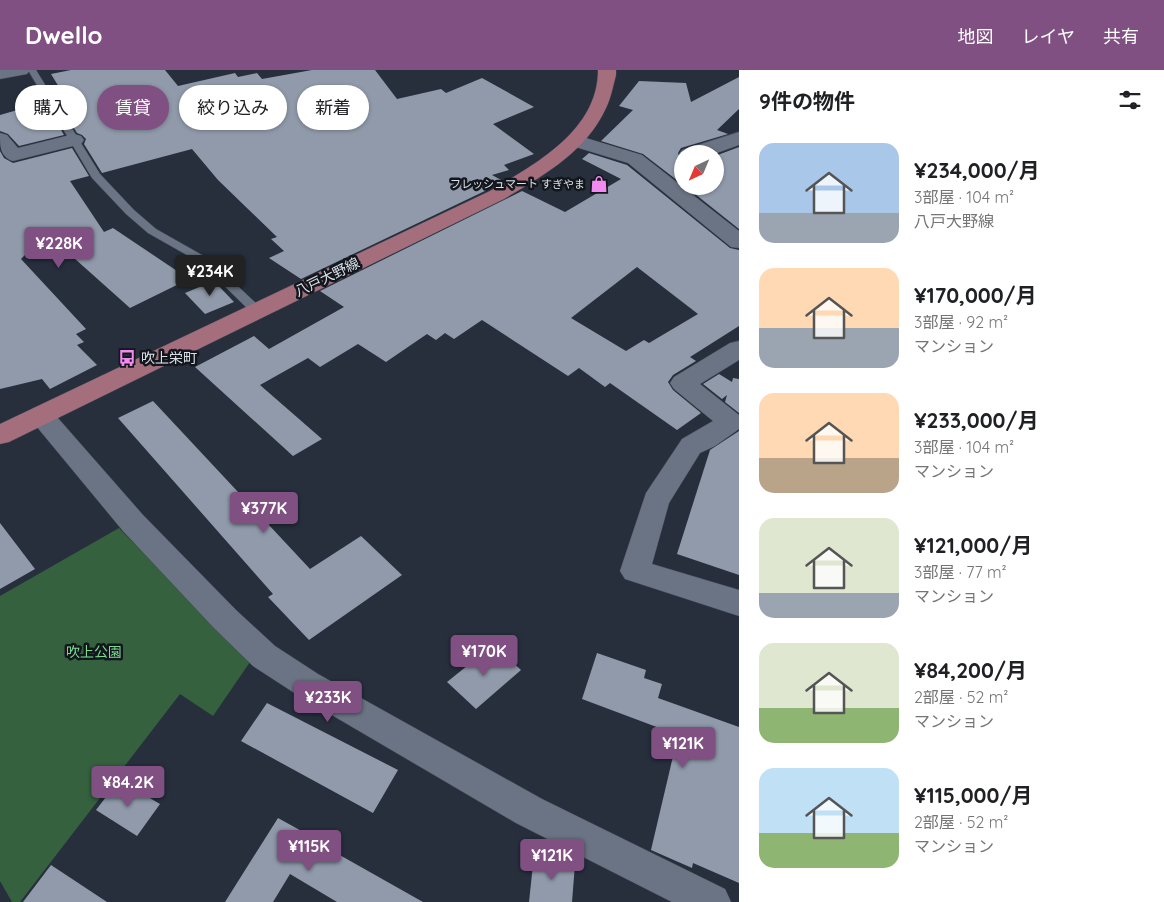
<!DOCTYPE html>
<html lang="ja">
<head>
<meta charset="utf-8">
<style>
  body { margin:0; font-family:Quicksand,"Noto Sans JP",sans-serif; background:#f6f6f6; color:#202124; height:100vh; display:flex; flex-direction:column; font-size:19px; white-space:nowrap }
  * { box-sizing:border-box; margin:0 }
  p { font-size:16px; color:#757577 }
  .icon { flex:none; width:28px; height:28px; fill:none; stroke:currentColor; stroke-width:2; stroke-linecap:round; stroke-linejoin:round }
  .map { position:relative; flex:1; overflow:hidden }
  .sheet { display:flex; flex-direction:column; background:#fff; width:425px }
  .sheet>* { flex:none }
  .guide { position:absolute; left:15px; top:15px; width:475px; height:45px; display:flex; gap:10px }
  .needle { width:32px; rotate:224deg }
  .buttons { position:absolute; left:674px; top:75px; display:grid; gap:10px }
  .buttons a { display:grid; place-items:center; width:50px; height:50px; border-radius:50%; background:#fff; box-shadow:0 1px 4px #0004; font-size:25px }
  .price { position:absolute; translate:-50% -42px; padding:0 11px; border-radius:5px; background:#7f5081; color:#fff; font-size:16px; line-height:32px; filter:drop-shadow(0 1px 2px #0008) }
  .price::after { content:''; position:absolute; left:50%; top:30px; width:15px; height:11px; margin-left:-8px; background:inherit; clip-path:polygon(0 0,100% 0,50% 100%) }
  .price.current { background:#222; color:#fff }
  ul { padding:0; list-style:none }
  li { display:flex; align-items:center; gap:15px; height:125px; padding:0 20px }
  li span { display:grid; place-items:center; flex:none; width:140px; height:100px; border-radius:15px; color:#555 }
  li>.icon { margin-inline-start:auto }
  span .icon { width:60px; height:60px; fill:#fffc; stroke-width:1 }
  li b { font-size:21px }
  h2 { display:flex; justify-content:space-between; align-items:center; height:60px; padding:0 20px; font-size:21px }
  .pill { padding:0 18px; border-radius:22px; background:#fff; box-shadow:0 1px 4px #0004; font-size:18px; line-height:45px }
  .pill.current { background:#7f5081; color:#fff }
  header { display:flex; align-items:center; gap:30px; box-sizing:border-box; height:70px; padding:0 25px; background:#7f5081; color:#fff }
  header strong { font-size:24px }
  nav { display:flex; gap:28px; margin-inline-start:auto; font-size:18px }
  main { display:flex; flex:1; min-height:0 }
  .map>svg:first-child { display:block }
  .green { fill:#35613e }
  .building { fill:#909aaa; fill-rule:evenodd }
  .lines { fill:none; stroke-linecap:round; stroke-linejoin:round }
  .lane-casing { stroke:#454b56; stroke-width:1 }
  .street-casing { stroke:#454b56; stroke-width:1 }
  .primary-casing { stroke:#454b56; stroke-width:1 }
  .lane { fill:#6b7484; fill-rule:evenodd }
  .street { fill:#6b7484; fill-rule:evenodd }
  .primary { fill:#a46e7c; fill-rule:evenodd }
  .labels { text-anchor:middle; stroke-width:5; stroke-linejoin:round; paint-order:stroke }
  .far-poi-label { font-size:11px; fill:#dae0e9; stroke:#13171d; text-anchor:end }
  .street-label { font-size:14px; fill:#dae0e9; stroke:#13171d }
  .poi-label { font-size:14px; fill:#dae0e9; stroke:#13171d; text-anchor:start }
  .park-label { font-size:14px; fill:#7adb90; stroke:#13171d }
</style>
</head>
<body>
<header>
<strong>Dwello</strong>
<nav><a>地図</a><a>レイヤ</a><a>共有</a></nav>
</header>
<main>
<div class="map">
<svg width="739" height="832" viewBox="0 0 739 832">
  <rect width="100%" height="100%" fill="#272f3d"/>
  <path class="green" d="M119,458l131,134 -37,54 -33,-22 -160,208h-8l-12,-21v-285z"/>
  <g class="building">
    <path d="M71,0h94l13,16 57,-13 3,4 19,-4 5,6 50,-9h63l22,29 44,-10 5,4 36,-15 52,29 -41,17 41,30 -30,11 5,5 -17,5 11,6 -14,8 -188,90 -32,-21 15,-7 -13,-12 6,-2 -59,-57 -26,-31 -90,24 -18,-29 2,-5 -4,-4 -5,-2 -21,-34 9,-2 -14,-23z"/>
    <path d="M739,7v32l-22,21 11,4 -47,14 -3,5 4,7v24l-39,-30 -42,-13 32,-31 -14,-4 20,-25 47,2 5,19z"/>
    <path d="M45,32l19,33 -45,11 -11,-12 -8,-3v-16z"/>
    <path d="M739,77v82l-54,-43h30v-30z"/>
    <path d="M72,78l17,28 -19,5 34,51 9,-4 76,51 -59,29 -84,-75 -25,26 65,70 -10,5 8,8 -7,3 20,20 -47,24 -8,-10 -42,10v-238l4,7 9,5z"/>
    <path d="M589,83l38,12 103,83 9,2v76l-49,31 6,4 -23,14 -5,7 5,8 28,23 -24,17 -67,-47 -5,4 -26,-19 -11,8 -86,-56 -28,19 -9,-6 -9,7 -9,-6 -41,28 -28,-18 -38,23 -12,-9 -48,27 62,54 -29,17 -98,-89 59,-31 15,13 75,-42 -24,-16 202,-100 43,21 56,-33 -39,-20zM637,197l61,47 -49,29 -5,-3 -18,11 -55,-33z"/>
    <path d="M214,211l20,21 -29,12 -20,-21z"/>
    <path d="M719,304l13,8 1,-4 6,1v34l-14,-11 2,-7 -5,4 -19,-15z"/>
    <path d="M153,331l157,168 51,-33 41,39 -93,65 -41,-43 5,-3 -155,-176z"/>
    <path d="M739,361v144l-62,-21 33,-104z"/>
    <path d="M0,453l35,46 -35,20z"/>
    <path d="M493,575l28,25 -45,39 -29,-27z"/>
    <path d="M597,583l49,17 -2,8 18,6 -4,14 81,29v156l-46,-20 -1,5 -41,-18 27,-115 -96,-36z"/>
    <path d="M267,633l131,67 -25,43 -132,-72z"/>
    <path d="M119,710l41,24 -23,32 -41,-26z"/>
    <path d="M278,748l29,16 -1,2 117,66h-86l-47,-28 -17,28h-48z"/>
    <path d="M534,785l41,9 -3,38h-43z"/>
    <path d="M51,795l56,37h-84z"/>
  </g>
  <g class="lines">
    <g class="lane-casing">
      <path id="lane" d="M28,0h8l64,104 34,36 22,19 53,30 52,49 2,3 -2,3h-8l-52,-51 -53,-30 -22,-19 -34,-36z"/>
    </g>
    <g class="street-casing">
      <g id="street">
        <path d="M0,0h30l-3,4 -27,5z"/>
        <path d="M739,62v13l-25,9h-32v4l-3,-4 3,-4z"/>
        <path d="M0,63l7,2 11,13 56,-14 7,2 3,4 -3,4 -68,17c-13,-4 -13,-15 -13,-28z"/>
        <path d="M576,65l66,20 97,76v17l-8,-1 -103,-84 -59,-18 -3,-4 3,-4z"/>
        <path d="M739,271v19l-39,24 39,31v14l-24,17 -15,7 -31,50 -17,61 87,26v26l-114,-37 -5,-8 26,-78 36,-54 31,-18 -39,-32 -4,-6 4,-6 56,-34z"/>
        <path d="M41,336l9,3 93,106 93,95 39,36 43,28 224,125 183,90 6,13h-59l-156,-79 -220,-129 -43,-28 -39,-38 -91,-97 -91,-110 -4,-6 4,-6z"/>
      </g>
    </g>
    <g class="primary-casing">
      <path id="primary" d="M598,0h18v5c-3,11 -5,23 -10,33 -20,44 -62,67 -102,91l-495,243 -9,2v-20l490,-233c45,-27 108,-60 108,-121z"/>
    </g>
    <use href="#lane" class="lane"/>
    <use href="#street" class="street"/>
    <use href="#primary" class="primary"/>
  </g>
  <defs>
    <g id="shop-bare" transform="scale(1.35)"><path d="M-5-2.5h2.3a2.7 3.5 0 0 1 5.4 0H5L5.5 6h-11ZM-1.5-2.5h3a1.5 2.3 0 0 0-3 0Z" fill="#f38af2" stroke="#13171d" stroke-width="2.5" paint-order="stroke"/></g>
    <g id="bus-bare" transform="scale(1.35)"><path d="M-5-6H5V4H4V6H2V4H-2V6H-4V4H-5ZM-3.5-4V0h7V-4ZM-3.5 1.2v1.5H-2V1.2ZM2 1.2v1.5H3.5V1.2Z" fill="#f38af2" stroke="#13171d" stroke-width="2.5" paint-order="stroke"/></g>
  </defs>
  <g fill-rule="evenodd">
    <use href="#shop-bare" x="599" y="114"/>
    <use href="#bus-bare" x="127" y="288"/>
  </g>
  <g class="labels">
    <g class="far-poi-label">
      <text x="585" y="118">フレッシュマート すぎやま</text>
    </g>
    <g class="street-label">
      <text transform="translate(327 207) rotate(-26)" y="5">八戸大野線</text>
    </g>
    <g class="poi-label">
      <text x="141" y="293">吹上栄町</text>
    </g>
    <g class="park-label">
      <text x="94" y="587">吹上公園</text>
    </g>
  </g>
</svg>
<div class="buttons">
<a><svg class="needle" viewBox="-14 -14 28 28"><path d="M0-13l5 13h-10z" fill="#e53935"/><path d="M0 13l5-13h-10z" fill="#757577"/></svg></a>
</div>
<b class="price" style="left:59px;top:199px">¥228K</b>
<b class="price current" style="left:210px;top:227px">¥234K</b>
<b class="price" style="left:264px;top:464px">¥377K</b>
<b class="price" style="left:484px;top:607px">¥170K</b>
<b class="price" style="left:328px;top:653px">¥233K</b>
<b class="price" style="left:683px;top:699px">¥121K</b>
<b class="price" style="left:128px;top:738px">¥84.2K</b>
<b class="price" style="left:309px;top:802px">¥115K</b>
<b class="price" style="left:552px;top:811px">¥121K</b>
<div class="guide">
<a class="pill">購入</a>
<a class="pill current">賃貸</a>
<a class="pill">絞り込み</a>
<a class="pill">新着</a>
</div>
</div>
<section class="sheet">
<h2>9件の物件<svg class="icon" aria-label="filters" viewBox="0 0 24 24"><path d="M4 7h16M4 17h16"/><circle cx="9" cy="7" r="2"/><circle cx="15" cy="17" r="2"/></svg></h2>
<ul>
<li><span style="background:linear-gradient(#a9c7e8 70%,#9aa5b1 0)"><svg class="icon" aria-label="home" viewBox="0 0 24 24"><path d="M3 11l9-7 9 7M6 9v11h12V9"/></svg></span><div><b>¥234,000/月</b><p>3部屋 · 104 m²</p><p>八戸大野線</p></div></li>
<li><span style="background:linear-gradient(#ffd9b3 60%,#9aa5b1 0)"><svg class="icon" aria-label="home" viewBox="0 0 24 24"><path d="M3 11l9-7 9 7M6 9v11h12V9"/></svg></span><div><b>¥170,000/月</b><p>3部屋 · 92 m²</p><p>マンション</p></div></li>
<li><span style="background:linear-gradient(#ffd9b3 65%,#b9a48a 0)"><svg class="icon" aria-label="home" viewBox="0 0 24 24"><path d="M3 11l9-7 9 7M6 9v11h12V9"/></svg></span><div><b>¥233,000/月</b><p>3部屋 · 104 m²</p><p>マンション</p></div></li>
<li><span style="background:linear-gradient(#dfe7d0 75%,#9aa5b1 0)"><svg class="icon" aria-label="home" viewBox="0 0 24 24"><path d="M3 11l9-7 9 7M6 9v11h12V9"/></svg></span><div><b>¥121,000/月</b><p>3部屋 · 77 m²</p><p>マンション</p></div></li>
<li><span style="background:linear-gradient(#dfe7d0 65%,#8fb573 0)"><svg class="icon" aria-label="home" viewBox="0 0 24 24"><path d="M3 11l9-7 9 7M6 9v11h12V9"/></svg></span><div><b>¥84,200/月</b><p>2部屋 · 52 m²</p><p>マンション</p></div></li>
<li><span style="background:linear-gradient(#bfe0f5 65%,#8fb573 0)"><svg class="icon" aria-label="home" viewBox="0 0 24 24"><path d="M3 11l9-7 9 7M6 9v11h12V9"/></svg></span><div><b>¥115,000/月</b><p>2部屋 · 52 m²</p><p>マンション</p></div></li>
</ul>
</section>
</main>
</body>
</html>
